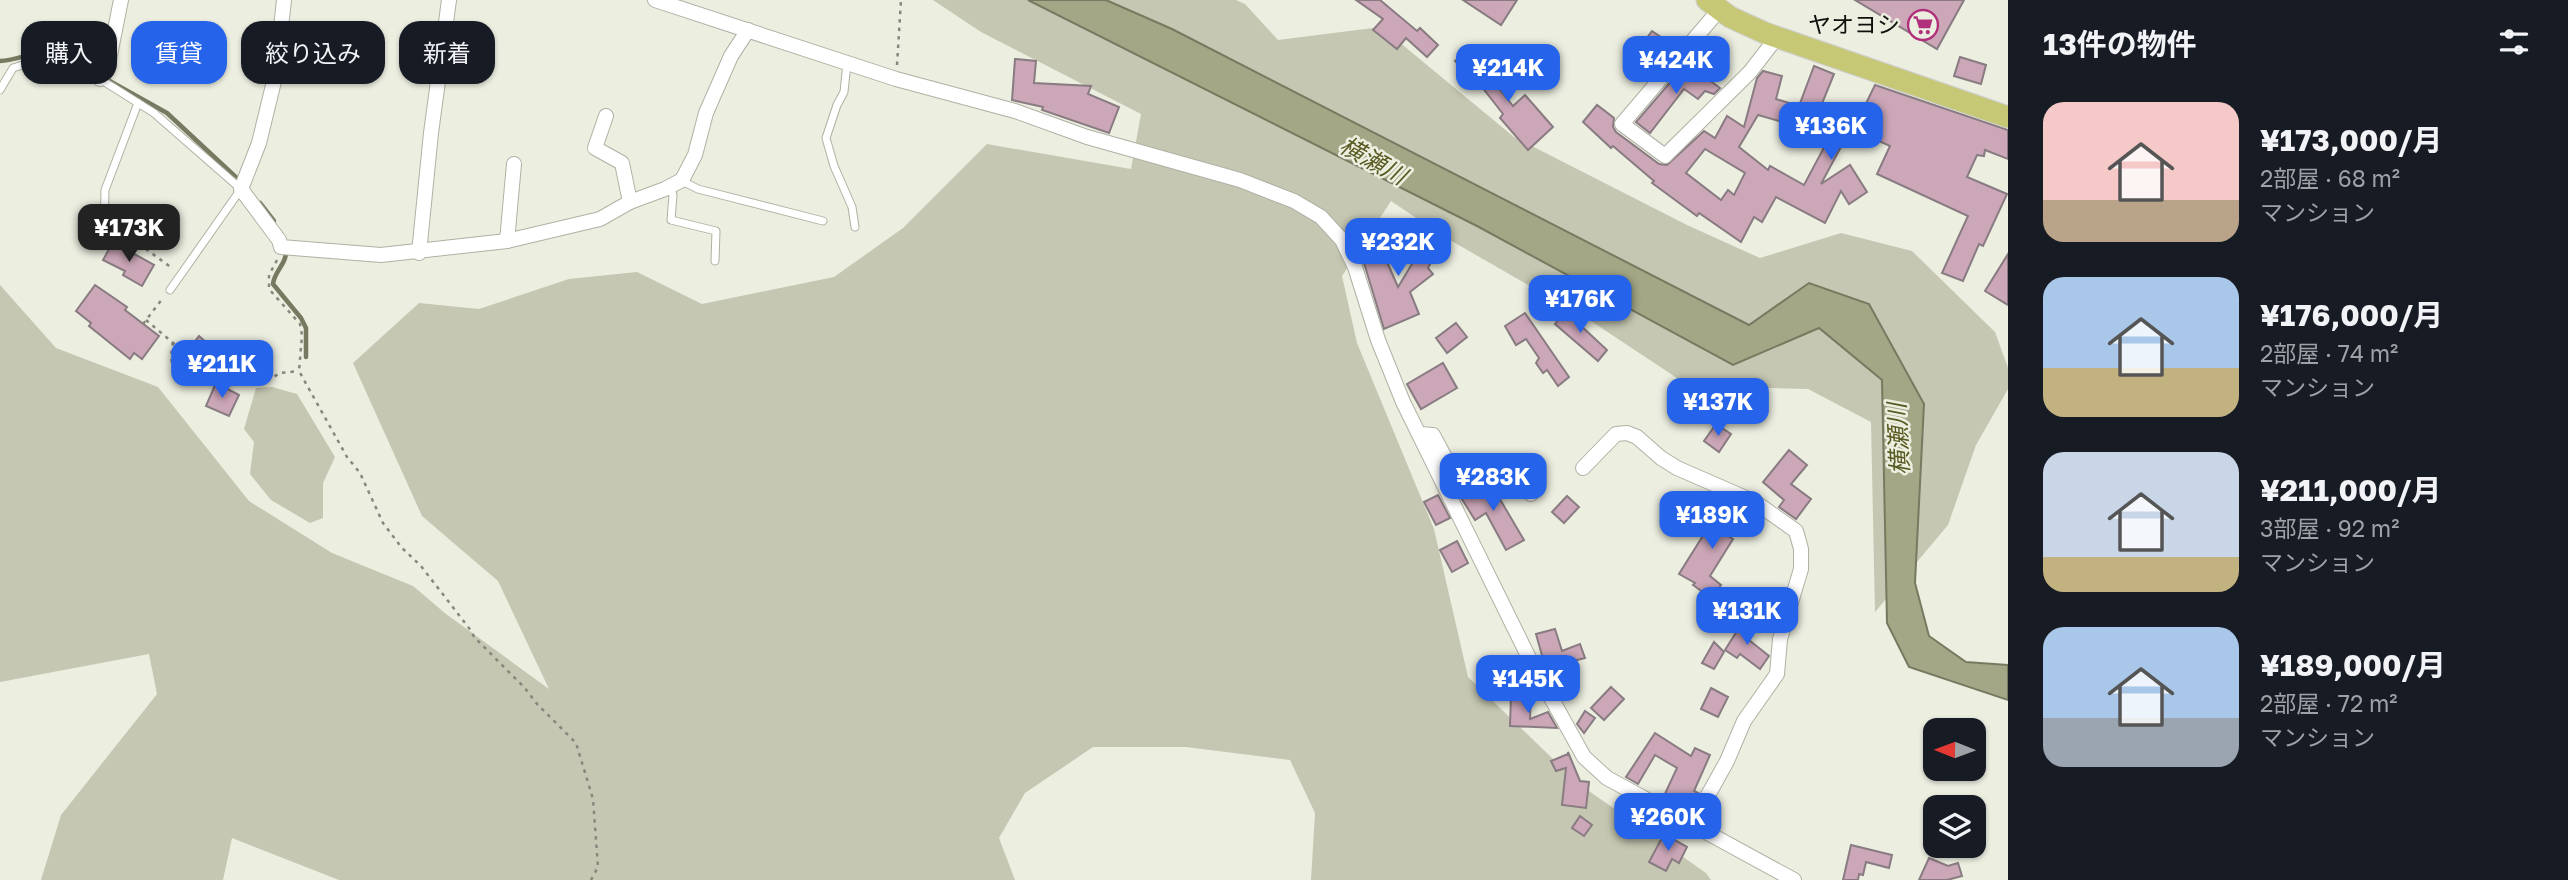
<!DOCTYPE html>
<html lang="ja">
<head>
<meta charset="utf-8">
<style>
  body { margin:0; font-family:"Golos Text","Noto Sans JP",sans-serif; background:#242831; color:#f1f3f6; height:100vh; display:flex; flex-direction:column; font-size:26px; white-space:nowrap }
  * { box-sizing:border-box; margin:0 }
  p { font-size:23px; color:#9ea1a6 }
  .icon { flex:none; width:38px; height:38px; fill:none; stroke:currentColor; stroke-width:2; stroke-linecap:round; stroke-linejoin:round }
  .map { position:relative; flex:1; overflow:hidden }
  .details { display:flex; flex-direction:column; background:#171b24; width:560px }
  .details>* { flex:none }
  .top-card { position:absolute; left:21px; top:21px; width:665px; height:63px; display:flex; gap:14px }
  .needle { width:46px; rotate:271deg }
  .fabs { position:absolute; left:1923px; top:718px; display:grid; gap:14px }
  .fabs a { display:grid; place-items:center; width:63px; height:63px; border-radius:14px; background:#171b24; box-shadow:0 2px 5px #0004; font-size:35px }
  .price { position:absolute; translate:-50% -60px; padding:0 16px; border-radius:14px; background:#2563eb; color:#fff; font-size:23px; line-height:46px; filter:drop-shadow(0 2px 4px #0008) }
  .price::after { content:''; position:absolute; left:50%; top:42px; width:21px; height:16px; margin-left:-10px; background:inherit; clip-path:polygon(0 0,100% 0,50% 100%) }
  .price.selected { background:#222; color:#fff }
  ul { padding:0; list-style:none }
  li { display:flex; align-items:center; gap:21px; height:175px; padding:0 35px }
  li span { display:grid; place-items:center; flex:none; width:196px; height:140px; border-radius:21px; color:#555 }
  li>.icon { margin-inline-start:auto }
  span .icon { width:84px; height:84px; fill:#fffc; stroke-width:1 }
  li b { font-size:30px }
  h2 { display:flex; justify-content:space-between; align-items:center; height:84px; padding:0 35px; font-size:30px }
  .tag { padding:0 24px; border-radius:21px; background:#171b24; box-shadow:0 2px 5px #0004; font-size:24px; line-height:63px }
  .tag.selected { background:#2563eb; color:#fff }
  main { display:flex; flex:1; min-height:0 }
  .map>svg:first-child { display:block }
  .green { fill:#c5c7b2 }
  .water { fill:#a4a785; stroke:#777960; stroke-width:2 }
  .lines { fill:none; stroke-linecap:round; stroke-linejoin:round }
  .stream { stroke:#777960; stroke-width:4.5 }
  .building { fill:#cca7b8; stroke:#887b81; stroke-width:2; fill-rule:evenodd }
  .lane-casing { stroke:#b0b1a4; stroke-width:9 }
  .street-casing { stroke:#b0b1a4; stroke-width:16 }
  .primary-casing { stroke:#cfcfce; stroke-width:23 }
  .path { stroke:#86887e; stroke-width:2.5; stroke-dasharray:3.5 5; stroke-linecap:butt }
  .lane { stroke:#fff; stroke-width:7 }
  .street { stroke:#fff; stroke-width:14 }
  .primary { stroke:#c7c876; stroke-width:21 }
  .labels { text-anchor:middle; stroke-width:5; stroke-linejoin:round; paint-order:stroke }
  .poi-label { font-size:23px; fill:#0f0f0b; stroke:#eceee0; text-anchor:end }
  .water-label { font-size:24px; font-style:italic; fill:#595b22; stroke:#eceee0 }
</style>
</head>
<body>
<main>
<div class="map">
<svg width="2008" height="880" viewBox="0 0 2008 880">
  <rect width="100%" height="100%" fill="#eceee0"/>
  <g class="green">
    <path d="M933,0h303l9,4 33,36 103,-13 133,110 173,88 73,33 81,-25 71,18 83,81 13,36v21l-32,56 -28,80 -73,87 -4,-190 -63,-33 -119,-3 -95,-63 -151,-87 -52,-35 -49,75 15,67 77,186 34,148 111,107 127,89 5,7h-400l4,-67 -25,-53 -104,-13h-93l-68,46 -26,45 16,42h-676l-107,-42 -9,42h-182l20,-65 96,-121 -8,-40 -149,28v-397l56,63 102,39 91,114 83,52 81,33 33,28 103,75 -51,-108 -76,-65 -69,-153 66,-60 60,6 90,-30 68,-7 65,32 132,-27 69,-49 84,-84 144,25 10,-55 -160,-82z"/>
    <path d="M272,387l25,7 38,63 -12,26v35l-13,5 -39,-23 -21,-26 4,-32 -10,-13 12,-41z"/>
  </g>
  <path class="water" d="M1028,0h78l66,29 577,296 60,-42 60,21 55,100 -9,179 14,53 37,26 42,3v35l-99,-33 -22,-44 -5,-243 -63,-52 -86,37 -256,-139z"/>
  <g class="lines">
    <g class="stream">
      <path d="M0,61c21,0 52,-19 70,-7"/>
      <path d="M106,79l61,34 73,68"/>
      <path d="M260,203l14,18"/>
      <path d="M286,251c1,12 -12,21 -13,33l28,34 5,10v29"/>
    </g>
  </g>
  <g class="building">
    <path d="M1356,0h24l37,31 3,-3 18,17 -11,12 -21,-19 -9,11 -24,-19 10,-11z"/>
    <path d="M1463,0h54l-16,25z"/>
    <path d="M1855,0h109l-27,49z"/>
    <path d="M1652,31l16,11 -18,25 -16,-12z"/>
    <path d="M1469,48l21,22 -3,3 26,33 12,-11 28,32 -25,23 -28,-32 3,-4 -25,-32 -1,1 -22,-22z"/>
    <path d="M1960,57l26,8 -5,19 -27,-8z"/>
    <path d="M1015,59l21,2 -2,22 57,3 -3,8 31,13 -10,26 -67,-23 1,-3 -31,-7z"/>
    <path d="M1686,64l13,13 2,-3 19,14 -6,6 -9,-3 -7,8 -14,-10 -34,44 -14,-11z"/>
    <path d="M1814,66l20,8 -28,69 -18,-6 5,-12 -35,-10 -19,32 29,23 2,-4 34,19 40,-75 15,8 16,-33 133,45v29l-23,-9 -1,6 -7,-1 -10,22 40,17 -24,52 -4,-2 -16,37 -21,-8 26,-57 -91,-42 13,-28 -39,-18 -30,56 29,-19 17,27 -18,12 -8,-13 -16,32 -49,-26 -14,25 -8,-5 -13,25 -42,-29 -2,3 -45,-33 2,-2 -27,-23 -14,-12 -2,2 -28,-26 14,-17 17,13 -1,9 3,5 43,32 8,1 37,-34 11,7 12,-22 17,11 13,-49 6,-7 19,5 -6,23 23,7zM1705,149l40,24 -11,22 -6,-5 -7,10 -35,-27z"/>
    <path d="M1387,224l51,24 -10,20 5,6 -23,18 9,22 -35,15 -20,-66 16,-17 18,41 20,-33 -36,-17z"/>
    <path d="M113,242l41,23 -12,21 -19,-11 2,-4 -22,-11z"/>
    <path d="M2008,254v51l-23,-14z"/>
    <path d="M95,285l32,22 -2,3 34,26 -17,23 -8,-6 -4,6 -41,-33 2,-3 -15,-12z"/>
    <path d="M1567,309l13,11 -2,3 29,27 -9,11 -43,-37z"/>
    <path d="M1525,313l44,64 -11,9 -11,-16 -4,3 -7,-10 3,-5 -13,-19 -10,6 -11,-19z"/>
    <path d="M1456,323l11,14 -20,16 -11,-15z"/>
    <path d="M199,336l18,16 -9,11 -18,-15z"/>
    <path d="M1443,363l14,25 -36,21 -14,-25z"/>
    <path d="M216,383l23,12 -10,21 -23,-10z"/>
    <path d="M1716,424l15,10 -12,18 -15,-11z"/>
    <path d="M1789,450l18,15 -16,19 20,15 -15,20 -17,-12 5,-7 -21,-18z"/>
    <path d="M1488,479l36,61 -18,10 -20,-37 -11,7 -15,-24z"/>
    <path d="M1438,495l12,23 -14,7 -12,-23z"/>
    <path d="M1567,496l12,11 -15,16 -12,-11z"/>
    <path d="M1732,502l14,7 -18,27 5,3 -23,37 11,9 -10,13 -18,-13 2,-2 -16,-9 37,-59 5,4z"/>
    <path d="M1457,541l11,22 -16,9 -12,-22z"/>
    <path d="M1742,623l13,8 -6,9 20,16 -9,13 -20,-15 -3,4 -12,-8z"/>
    <path d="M1555,629l7,22 18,-7 5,14 -39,10 -5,-8 2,-1 -7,-25z"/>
    <path d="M1714,642l10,10 -10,17 -12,-6z"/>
    <path d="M1611,687l13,12 -20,21 -13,-12z"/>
    <path d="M1711,688l17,9 -10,20 -17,-8z"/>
    <path d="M1511,696l20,1 -1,22 18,-7 9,16 -47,-2z"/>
    <path d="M1585,711l10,7 -11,15 -7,-9z"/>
    <path d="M1655,733l36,23 4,-8 15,7 -16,36 4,2 -7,14 -13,-7 -2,5 -13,-7 14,-30 -22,-13 -17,29 -12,-7z"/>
    <path d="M1568,752l12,29 9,1 -3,26 -24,-3 4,-37 -10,3 -5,-10 17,-7z"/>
    <path d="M1580,816l12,9 -8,11 -12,-8z"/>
    <path d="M1664,834l23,13 -8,16 -7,-4 -6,12 -17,-9z"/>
    <path d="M1851,845l41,10 -3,13 -23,-6 -3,13 -4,-1 -1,6h-15z"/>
    <path d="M1929,858l19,8 10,-3 4,13 -15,4h-28z"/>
  </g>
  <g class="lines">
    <g class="lane-casing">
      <g id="lane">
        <path d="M847,63l-3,29 -7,13 -11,33 8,28 18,41 3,20"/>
        <path d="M0,90l13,-22 45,-14 13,3 29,22 54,34 87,76 -71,101"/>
        <path d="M682,181l16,8 125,32"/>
        <path d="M670,186l3,9 -2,25 45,11 -1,30"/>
        <path d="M104,235l1,-45 33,-87"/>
      </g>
    </g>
    <g class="street-casing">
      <g id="street">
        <path d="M284,0l-8,73 -17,70 -18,46 38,51 2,7 100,8 126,-14 93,-22 30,-17 35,-13 17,-9 13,-25 11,-42 25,-57 17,-26"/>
        <path d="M655,0l241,79 119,32 72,26 153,43 54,21 27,16 21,23 13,27 23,73 25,62 126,256 55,99 23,21 187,102"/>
        <path d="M1719,10l-97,114 43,32 85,-84 27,-35"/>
        <path d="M100,79l7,-9 14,-70"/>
        <path d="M606,116l-11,32 27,15 8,39"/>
        <path d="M507,241l7,-77"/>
        <path d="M419,253l12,-120 18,-133"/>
        <path d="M1420,434l13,1 23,43c21,2 16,-4 32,-9 20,-5 32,12 43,25"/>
        <path d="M1583,468l33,-34 11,-1 10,4 24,21 16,10 78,34 41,29 5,18v20l-21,70 -3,35 -33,47 -17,40 -35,63"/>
      </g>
    </g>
    <g class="primary-casing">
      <path id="primary" d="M1707,0l23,17 35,16 243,84"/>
    </g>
    <g class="path">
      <path d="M897,65l4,-65"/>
      <path d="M114,238l25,6 33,24"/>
      <path d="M277,260l-8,15v14l31,35 2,11 -3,36 48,86 13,16 23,50 19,25 19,18 51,66 2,5 50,50 13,17 39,39 17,56 5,68 -7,13"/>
      <path d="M146,320l32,27 9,2 13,18 13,9 42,8 12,-3 13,-8 19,-2"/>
      <path d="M143,324l20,-26"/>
      <path d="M173,342c-3,16 -3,29 11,39l29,-5"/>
    </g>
    <use href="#lane" class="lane"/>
    <use href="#street" class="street"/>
    <use href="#primary" class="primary"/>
  </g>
  <defs>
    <g id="supermarket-ring" transform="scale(1.575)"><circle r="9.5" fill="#eceee0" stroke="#b1307b" stroke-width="1.5"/><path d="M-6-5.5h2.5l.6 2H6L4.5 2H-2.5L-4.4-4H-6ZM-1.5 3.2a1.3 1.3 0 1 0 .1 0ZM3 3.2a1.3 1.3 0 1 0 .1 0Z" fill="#b1307b"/></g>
  </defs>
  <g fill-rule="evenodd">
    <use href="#supermarket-ring" x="1923" y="25"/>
  </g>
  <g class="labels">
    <g class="poi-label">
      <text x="1900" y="33">ヤオヨシ</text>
    </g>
    <g class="water-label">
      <text transform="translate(1373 161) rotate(29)" y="8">横瀬川</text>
      <text transform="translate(1899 439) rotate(-93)" y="8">横瀬川</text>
    </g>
  </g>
</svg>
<div class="fabs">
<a><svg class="needle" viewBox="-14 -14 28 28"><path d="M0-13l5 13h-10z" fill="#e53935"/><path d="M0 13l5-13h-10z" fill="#9ea1a6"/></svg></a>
<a><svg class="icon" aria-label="layers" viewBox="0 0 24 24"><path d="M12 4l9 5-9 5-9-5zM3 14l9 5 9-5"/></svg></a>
</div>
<b class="price" style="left:1676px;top:96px">¥424K</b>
<b class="price" style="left:1508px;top:104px">¥214K</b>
<b class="price" style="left:1831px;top:162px">¥136K</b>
<b class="price selected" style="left:129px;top:264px">¥173K</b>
<b class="price" style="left:1398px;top:278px">¥232K</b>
<b class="price" style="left:1580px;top:335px">¥176K</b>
<b class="price" style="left:222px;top:400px">¥211K</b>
<b class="price" style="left:1718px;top:438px">¥137K</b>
<b class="price" style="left:1493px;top:513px">¥283K</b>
<b class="price" style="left:1712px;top:551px">¥189K</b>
<b class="price" style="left:1747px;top:647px">¥131K</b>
<b class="price" style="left:1528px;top:715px">¥145K</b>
<b class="price" style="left:1668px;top:853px">¥260K</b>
<div class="top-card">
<a class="tag">購入</a>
<a class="tag selected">賃貸</a>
<a class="tag">絞り込み</a>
<a class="tag">新着</a>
</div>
</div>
<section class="details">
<h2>13件の物件<svg class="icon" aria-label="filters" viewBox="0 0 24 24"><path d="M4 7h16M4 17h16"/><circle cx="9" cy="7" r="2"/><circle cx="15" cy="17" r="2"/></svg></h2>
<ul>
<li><span style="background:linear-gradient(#f6c9c9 70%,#b9a48a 0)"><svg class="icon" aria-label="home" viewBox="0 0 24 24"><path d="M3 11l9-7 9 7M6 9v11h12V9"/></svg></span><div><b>¥173,000/月</b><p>2部屋 · 68 m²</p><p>マンション</p></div></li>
<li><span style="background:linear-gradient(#a9c7e8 65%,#c2b280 0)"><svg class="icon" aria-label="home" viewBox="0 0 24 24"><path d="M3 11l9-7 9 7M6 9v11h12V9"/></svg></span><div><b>¥176,000/月</b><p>2部屋 · 74 m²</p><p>マンション</p></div></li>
<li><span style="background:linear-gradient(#c9d6e8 75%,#c2b280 0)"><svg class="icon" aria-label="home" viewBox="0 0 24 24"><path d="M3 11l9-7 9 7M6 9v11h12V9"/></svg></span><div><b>¥211,000/月</b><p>3部屋 · 92 m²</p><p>マンション</p></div></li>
<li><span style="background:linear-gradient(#a9c7e8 65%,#9aa5b1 0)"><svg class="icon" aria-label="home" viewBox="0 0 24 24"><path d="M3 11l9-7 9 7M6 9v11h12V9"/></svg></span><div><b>¥189,000/月</b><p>2部屋 · 72 m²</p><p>マンション</p></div></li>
</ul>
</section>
</main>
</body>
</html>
